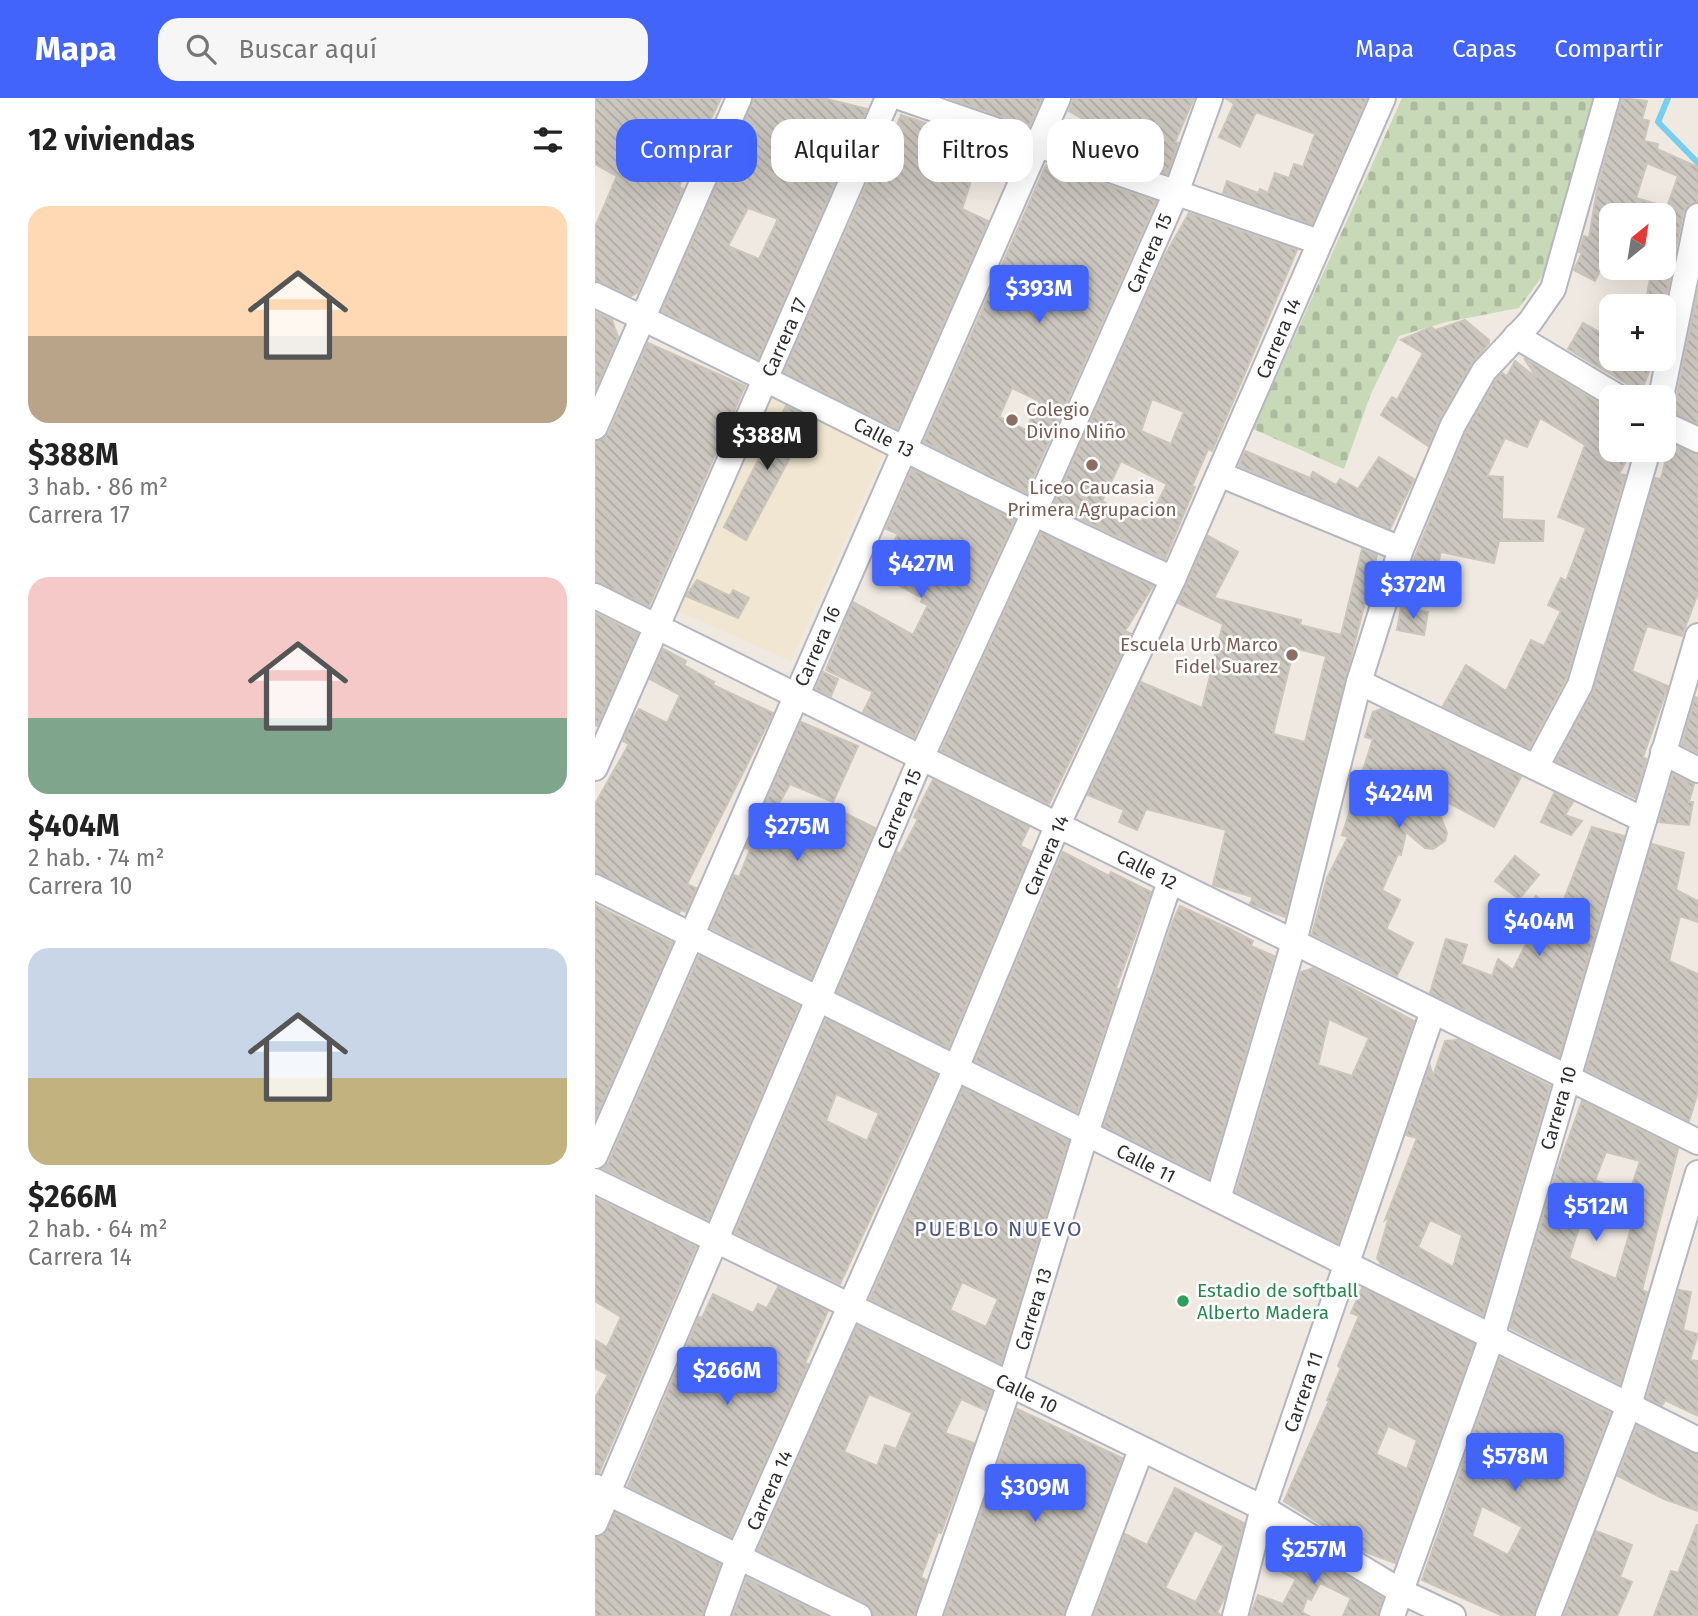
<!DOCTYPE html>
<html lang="es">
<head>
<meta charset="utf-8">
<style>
  body { margin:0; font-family:"Fira Sans",sans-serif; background:#f6f6f6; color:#222; height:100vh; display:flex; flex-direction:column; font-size:26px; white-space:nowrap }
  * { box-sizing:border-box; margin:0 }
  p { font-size:23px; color:#767676 }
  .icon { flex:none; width:38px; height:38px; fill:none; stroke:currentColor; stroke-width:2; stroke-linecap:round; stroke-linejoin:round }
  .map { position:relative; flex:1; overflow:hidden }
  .side { display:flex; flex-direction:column; background:#fff; width:595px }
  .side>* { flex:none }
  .hud { position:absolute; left:21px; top:21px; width:665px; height:63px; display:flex; gap:14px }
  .needle { width:46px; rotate:30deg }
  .fabs { position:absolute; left:1004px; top:105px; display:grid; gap:14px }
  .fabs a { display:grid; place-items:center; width:77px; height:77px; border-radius:14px; background:#fff; box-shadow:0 7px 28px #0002; font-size:35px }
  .price { position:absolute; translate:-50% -60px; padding:0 16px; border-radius:7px; background:#4264fb; color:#fff; font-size:23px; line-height:46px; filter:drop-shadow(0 2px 4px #0008) }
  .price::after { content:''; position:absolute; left:50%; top:42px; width:21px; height:16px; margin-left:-10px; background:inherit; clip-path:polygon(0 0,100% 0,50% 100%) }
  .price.active { background:#222; color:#fff }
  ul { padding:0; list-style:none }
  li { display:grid; align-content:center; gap:14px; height:371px; padding:0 28px }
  li span { display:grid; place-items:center; height:217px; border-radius:21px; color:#555 }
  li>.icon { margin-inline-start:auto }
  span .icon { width:126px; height:126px; fill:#fffc; stroke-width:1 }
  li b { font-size:30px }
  h2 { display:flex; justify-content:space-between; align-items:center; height:84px; padding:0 28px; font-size:30px }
  .pill { padding:0 24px; border-radius:21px; background:#fff; box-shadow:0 7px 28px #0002; font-size:24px; line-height:63px }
  .pill.active { background:#4264fb; color:#fff }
  header { display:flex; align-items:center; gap:42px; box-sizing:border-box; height:98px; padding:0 35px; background:#4264fb; color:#fff }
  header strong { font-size:33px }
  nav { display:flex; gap:38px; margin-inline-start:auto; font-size:24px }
  .search { width:490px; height:63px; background:#f6f6f6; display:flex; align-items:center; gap:18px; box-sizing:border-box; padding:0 24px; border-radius:21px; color:#767676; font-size:26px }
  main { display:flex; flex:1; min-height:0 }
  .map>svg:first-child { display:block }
  .education { fill:#f0e6d1 }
  .cemetery { fill:url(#cemetery-stones) }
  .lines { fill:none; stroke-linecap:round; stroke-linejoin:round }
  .stream { stroke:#75cff0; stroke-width:6 }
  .building { fill:url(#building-back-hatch); stroke:#cbc5ba; stroke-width:2; fill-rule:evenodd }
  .street-casing { stroke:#b4b7c1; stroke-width:28 }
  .street { stroke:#fff; stroke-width:24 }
  .education-dot { fill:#8d6e63; stroke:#fff; stroke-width:2.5 }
  .leisure-dot { fill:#2e9e5b; stroke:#fff; stroke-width:2.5 }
  .labels { text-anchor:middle; stroke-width:5; stroke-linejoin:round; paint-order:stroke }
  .street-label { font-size:19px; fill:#2e2e2e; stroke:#fff }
  .education-label { font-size:19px; fill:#785e54; stroke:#fff; text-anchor:start }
  .leisure-label { font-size:19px; fill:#27864d; stroke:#fff; text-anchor:start }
  .neighbourhood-label { font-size:21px; letter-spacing:2px; fill:#4d5680; stroke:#fff }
</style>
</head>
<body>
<header>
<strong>Mapa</strong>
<div class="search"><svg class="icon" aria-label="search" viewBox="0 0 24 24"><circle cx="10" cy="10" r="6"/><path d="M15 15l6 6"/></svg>Buscar aquí</div>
<nav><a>Mapa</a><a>Capas</a><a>Compartir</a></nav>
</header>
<main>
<section class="side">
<h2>12 viviendas<svg class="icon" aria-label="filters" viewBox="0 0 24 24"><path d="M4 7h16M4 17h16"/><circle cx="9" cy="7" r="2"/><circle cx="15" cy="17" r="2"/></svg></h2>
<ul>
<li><span style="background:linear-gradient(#ffd9b3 60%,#b9a48a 0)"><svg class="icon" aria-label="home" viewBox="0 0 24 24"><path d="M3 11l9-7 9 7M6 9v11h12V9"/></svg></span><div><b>$388M</b><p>3 hab. · 86 m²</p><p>Carrera 17</p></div></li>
<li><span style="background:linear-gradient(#f6c9c9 65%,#7fa58c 0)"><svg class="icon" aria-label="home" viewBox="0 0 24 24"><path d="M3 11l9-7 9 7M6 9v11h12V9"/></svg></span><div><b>$404M</b><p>2 hab. · 74 m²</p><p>Carrera 10</p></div></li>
<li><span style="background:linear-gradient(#c9d6e8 60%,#c2b280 0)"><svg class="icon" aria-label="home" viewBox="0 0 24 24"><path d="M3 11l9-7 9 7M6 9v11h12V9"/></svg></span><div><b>$266M</b><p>2 hab. · 64 m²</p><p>Carrera 14</p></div></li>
</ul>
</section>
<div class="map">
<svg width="1103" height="1518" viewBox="0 0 1103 1518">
  <defs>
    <pattern id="cemetery-stones" width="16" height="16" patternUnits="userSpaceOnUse" patternTransform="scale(1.75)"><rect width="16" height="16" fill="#c8d9b8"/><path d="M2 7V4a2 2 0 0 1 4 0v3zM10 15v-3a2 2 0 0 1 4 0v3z" fill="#acbb9e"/></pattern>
    <pattern id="building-back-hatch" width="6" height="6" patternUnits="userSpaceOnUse" patternTransform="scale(1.75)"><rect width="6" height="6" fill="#cbc7bf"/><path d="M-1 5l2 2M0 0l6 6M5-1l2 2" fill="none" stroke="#afaba4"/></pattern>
  </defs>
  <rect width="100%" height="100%" fill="#efe9e1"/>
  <path class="education" d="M177,297l114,52 -95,214 -115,-51z"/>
  <path class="cemetery" d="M807,0h191l-45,170 -29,40 -73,14 -47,14 -29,60 -26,73 -91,-40z"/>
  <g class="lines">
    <path class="stream" d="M1073,0l-10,24 40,41"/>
  </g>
  <g class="building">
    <path d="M0,0h126l-33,68 -9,21 4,2 -46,104 -6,3 -36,-16v-53l22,-51 -22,-12z"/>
    <path d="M159,0h69l44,11 -109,250 -96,-48zM153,110l30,11 -19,40 -31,-13z"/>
    <path d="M353,0h94l-13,28z"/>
    <path d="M478,0h121l-19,44 3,1 -11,31 -96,-33 10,-23 -12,-7z"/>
    <path d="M630,0h142l-55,126 -89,-31 4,-12 31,12 2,-4 8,4 7,-20 14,5 5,-14 9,3 12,-33 -59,-22 -16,35 -21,-10 15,-33z"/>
    <path d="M1027,0l25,3 -5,18 7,2 -5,20 14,3 -1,5 41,18v35l-11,4 -4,7 -19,94 -19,-1 7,-38h12v-53h-52v42l-5,-1 -12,25 -21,-11 8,-17 -3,-1 5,-16 5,2 8,-48zM1052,65l31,13 -11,31 -31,-9z"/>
    <path d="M306,17l115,38 -6,17 -32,-11 -16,50 26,12 -91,208 -113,-57 99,-224 2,7z"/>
    <path d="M451,67l110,36 -130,292 -102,-51zM417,290l27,13 -13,29 -27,-13z"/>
    <path d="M594,115l108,37 -85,201 -4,-2 -16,37 3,1 -30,72 -112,-53 111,-249zM557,301l32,13 -13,32 -30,-13zM526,363l46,23 -10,20 -17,18 -38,-21z"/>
    <path d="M1103,192v134l-30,-14 8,-10z"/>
    <path d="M0,214l17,8 6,17 -23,53z"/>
    <path d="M870,222l24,20v3l-18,21 -31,54 -12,28 -47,-31 11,-18 5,3 26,-47 -22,-13 30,-13 5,3z"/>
    <path d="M988,225l29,16v20h42l-13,33 -73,-43z"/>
    <path d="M53,245l97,43 -96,220 -54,-25v-139l14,-9z"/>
    <path d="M929,260l88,53v39h20l-13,24 6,1 -59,204 -37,69 -86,-42 23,-41 40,26 25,-51 13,6 17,-35 -13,-6 13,-27 5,3 20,-53 -28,-11 27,-72 -45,-27 -13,29 -22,-9 -18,38 16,1 -1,42 42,2 -1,20h-44l-5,22 -53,-11 -5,20 -25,-6 55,-134 30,-52 6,-7 5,3 8,-15 22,17z"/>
    <path d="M191,308l25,12 -65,122 -22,-13z"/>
    <path d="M1075,345l28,12v138l-16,43 -35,-10 -15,45 36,15 -25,71 3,2 -11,39 -79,-37 38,-72 61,-211 6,1z"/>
    <path d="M650,353l65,27 3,-6 23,13 4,-6 18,10 21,-32 35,22 -24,50 -151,-63z"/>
    <path d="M317,371l102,51 -100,217 -51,-25 10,-20 -47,-22 27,-68 60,33 15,-30 -7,-3 2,-4 -46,-24 21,-40 -12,-5z"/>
    <path d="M446,435l112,53 -28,45 6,3 -82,170 -108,-53z"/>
    <path d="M613,438l30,16 -24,46 87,22 -1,5 41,10 21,-86 15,6 -92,362 -35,-13 3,-7 -40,-12 13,-55 -80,-21 -9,21 -18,-8 5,-12 -36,-15 53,-113 61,26 21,-84 -45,-21zM699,550l32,8 -21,86 -32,-8z"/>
    <path d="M102,482l33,16 3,-6 16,8 -11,20 -52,-22z"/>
    <path d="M806,509l27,5 -4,23 -27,-5z"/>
    <path d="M0,515l43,21 -41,92 -2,-1z"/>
    <path d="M68,551l23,12 -2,4 30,17 -1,3 60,28 -86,171 9,4 -10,24 -5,-2 -2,3 -84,-41v-68l34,-60 -6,-3 9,-21 7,-11 28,14 13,-28 -30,-16z"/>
    <path d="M228,574l15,7 -7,17 -15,-7z"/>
    <path d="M1100,599l3,1v55l-16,-8z"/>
    <path d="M786,611l140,68 -27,50 -62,-33 15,39 -2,8 -12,8 -8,-1 -19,-16 -5,23 -3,-1 -16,36 18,10 -14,29 27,14 -16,33 -85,-42 15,-56 21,-41 -6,-2 31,-96 -8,-2 8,-25z"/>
    <path d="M206,624l57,24 -25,56 -43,-18 -22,39 45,21 18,-38 44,22 -64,151 -100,-51 23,-53 5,2 11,-27 -4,-2z"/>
    <path d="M1078,676l21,10 -5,18h4l-4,23 -30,-3z"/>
    <path d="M338,682l96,47 -9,19 11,5 -83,197 -111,-56 60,-140 3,2 18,-35 -4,-2z"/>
    <path d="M959,695l19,9 -8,13 17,6 -11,14 -30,-13z"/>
    <path d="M997,729l32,9 -65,221 -129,-64 16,-54 21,6 -6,19 31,12 6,-17 15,11 20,-40 -14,-9 17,-25 22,19z"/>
    <path d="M1057,746l32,9 -8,37 22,11v21l-18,-6 -11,45 29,13v118l-9,29 -103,-51z"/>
    <path d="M468,754l46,24 2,-4 40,20 -35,96 2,1 -41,123 -102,-51z"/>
    <path d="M920,758l24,19 -20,24 -24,-18z"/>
    <path d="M0,807l77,38 -77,176z"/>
    <path d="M585,808l50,23 23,12 -2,5 23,10 -65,222 -105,-52 69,-205z"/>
    <path d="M104,858l100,50 -91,214 -105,-52 6,-6z"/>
    <path d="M718,870l101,53 -76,222 -102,-51 65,-220zM734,921l40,19 -17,38 -34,-11z"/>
    <path d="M231,921l111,56 -97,209 -105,-51zM241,996l43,19 -12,28 -41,-20z"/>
    <path d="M863,942l92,46 -67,229 -102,-51 -4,-6 12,-41 -4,3 32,-82 -11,-3 24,-69 3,10 12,-35zM835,1122l32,15 -9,32 -35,-20z"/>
    <path d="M368,990l105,53 -67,222 -131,-64zM367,1184l36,17 -12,28 -36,-17z"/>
    <path d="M987,1003l96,48 -36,141 5,2 -27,92 -110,-56 45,-152zM1011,1054l34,9 -11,33 -34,-14zM1004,1120l32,10 -15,51 -47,-21 11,-33 16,5z"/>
    <path d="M0,1100l101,49 -97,226 -4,-1v-74l13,-23 -13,-7v-28l12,7 14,-30 -26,-16z"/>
    <path d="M183,1189l50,24 -23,52 3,1 -77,173 -103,-51 71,-169 3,1 11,-24 40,19 5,-9 9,4z"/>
    <path d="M767,1190l112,56 -79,219 -32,-12 -79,-50 45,-100 -2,-1 14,-32 -3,-2 21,-50 -8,-3zM793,1328l29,14 -10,29 -31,-15z"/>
    <path d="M1084,1192l12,2 -8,38 15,4 -8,26 8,1v55l-33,-16 -3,6 -15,-8z"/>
    <path d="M262,1228l135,66 -7,18 -24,-11 -16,34 29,10 -33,90 -3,-1 -17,45 5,3 -12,36h-40l-8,-13 -108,-53zM274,1296l43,19 -16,36 -11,-4 -8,21 -33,-14z"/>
    <path d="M905,1260l110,55 -77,203h-30l-81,-36zM887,1408l40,21 -14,28 -36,-19z"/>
    <path d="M422,1311l105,49 -59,158h-118z"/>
    <path d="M1042,1328l61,29v56l-34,-12 -46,-23z"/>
    <path d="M580,1390l69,35 -19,74 -8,15 4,4h-127l31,-82 22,11zM600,1432l29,16 -28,56 -31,-14z"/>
    <path d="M20,1415l105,51 -18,52h-107v-78l9,-4z"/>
    <path d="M1102,1426l1,92h-44l17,-45 7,2z"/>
    <path d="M1001,1433l36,14 -12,32 12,5 -15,34h-53z"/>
    <path d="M682,1443l59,28 47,29 -6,18h-34l8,-18 -31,-15 -9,17 -4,-2 -5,14 7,4h-59l8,-21 25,9 13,-25 -28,-14z"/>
    <path d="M152,1480l78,38h-92z"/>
  </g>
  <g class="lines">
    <g class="street-casing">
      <g id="street">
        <path d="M307,0l417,144"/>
        <path d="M0,197c194,93 383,195 578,284"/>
        <path d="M921,238l102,61"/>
        <path d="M1066,299l37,-181"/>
        <path d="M1069,326l34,16"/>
        <path d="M0,329l144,-329"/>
        <path d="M624,376l182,75"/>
        <path d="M0,498l1103,546"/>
        <path d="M764,584l285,138"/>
        <path d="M1068,654l35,18"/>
        <path d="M941,669l44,-82 68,-235"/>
        <path d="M0,670l293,-670"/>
        <path d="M0,789l1103,553"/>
        <path d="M0,1058l463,-1058"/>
        <path d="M0,1083l668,327 137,83 53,25"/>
        <path d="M623,1101l76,-257 65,-260 42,-133 52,-124 31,-54 46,-49 23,-33 54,-191"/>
        <path d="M1,1389l263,129"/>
        <path d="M0,1425l326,-765 112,-243 143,-322 34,-95"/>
        <path d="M122,1518l21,-58 218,-490 102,-244 115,-245 210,-481"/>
        <path d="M334,1518l81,-232 76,-251 84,-252"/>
        <path d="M483,1518l63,-166"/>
        <path d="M640,1518l28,-108 170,-497"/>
        <path d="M797,1518l100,-279 206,-701"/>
        <path d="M953,1518l81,-211 69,-232"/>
      </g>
    </g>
    <use href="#street" class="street"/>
  </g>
  <g class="education-dot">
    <circle cx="417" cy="322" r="7"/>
    <circle cx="497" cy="367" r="7"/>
    <circle cx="697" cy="557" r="7"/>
  </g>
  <circle class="leisure-dot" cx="588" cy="1203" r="7"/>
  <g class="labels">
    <g class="street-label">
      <text transform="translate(554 155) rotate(-66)" y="7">Carrera 15</text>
      <text transform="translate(189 239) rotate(-66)" y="7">Carrera 17</text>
      <text transform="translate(683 240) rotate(-67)" y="7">Carrera 14</text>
      <text transform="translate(289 339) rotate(27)" y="7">Calle 13</text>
      <text transform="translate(222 548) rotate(-66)" y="7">Carrera 16</text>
      <text transform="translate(304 711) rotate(-67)" y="7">Carrera 15</text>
      <text transform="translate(451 757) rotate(-67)" y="7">Carrera 14</text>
      <text transform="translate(552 771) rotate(27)" y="7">Calle 12</text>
      <text transform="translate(963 1010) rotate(-74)" y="7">Carrera 10</text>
      <text transform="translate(551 1065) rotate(27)" y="7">Calle 11</text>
      <text transform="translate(438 1211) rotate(-73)" y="7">Carrera 13</text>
      <text transform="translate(708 1294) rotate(-71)" y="7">Carrera 11</text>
      <text transform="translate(432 1295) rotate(26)" y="7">Calle 10</text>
      <text transform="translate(174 1392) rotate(-66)" y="7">Carrera 14</text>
    </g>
    <g class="education-label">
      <text x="431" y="318">Colegio<tspan x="431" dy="22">Divino Niño</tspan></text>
      <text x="497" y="396" text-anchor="middle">Liceo Caucasia<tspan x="497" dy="22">Primera Agrupacion</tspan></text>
      <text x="683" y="553" text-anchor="end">Escuela Urb Marco<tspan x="683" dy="22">Fidel Suarez</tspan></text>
    </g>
    <g class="leisure-label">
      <text x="602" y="1199">Estadio de softball<tspan x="602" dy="22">Alberto Madera</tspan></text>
    </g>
    <g class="neighbourhood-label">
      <text x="404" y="1138">PUEBLO NUEVO</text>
    </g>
  </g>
</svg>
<div class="fabs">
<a><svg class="needle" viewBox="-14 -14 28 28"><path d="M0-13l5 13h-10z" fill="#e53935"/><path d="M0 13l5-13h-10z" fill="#767676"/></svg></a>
<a>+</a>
<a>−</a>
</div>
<b class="price" style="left:444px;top:227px">$393M</b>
<b class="price active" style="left:172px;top:374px">$388M</b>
<b class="price" style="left:326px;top:502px">$427M</b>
<b class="price" style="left:818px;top:523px">$372M</b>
<b class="price" style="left:804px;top:732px">$424M</b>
<b class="price" style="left:202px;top:765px">$275M</b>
<b class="price" style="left:944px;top:860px">$404M</b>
<b class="price" style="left:1001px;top:1145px">$512M</b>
<b class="price" style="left:132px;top:1309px">$266M</b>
<b class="price" style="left:920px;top:1395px">$578M</b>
<b class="price" style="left:440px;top:1426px">$309M</b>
<b class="price" style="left:719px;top:1488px">$257M</b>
<div class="hud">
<a class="pill active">Comprar</a>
<a class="pill">Alquilar</a>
<a class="pill">Filtros</a>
<a class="pill">Nuevo</a>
</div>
</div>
</main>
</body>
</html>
